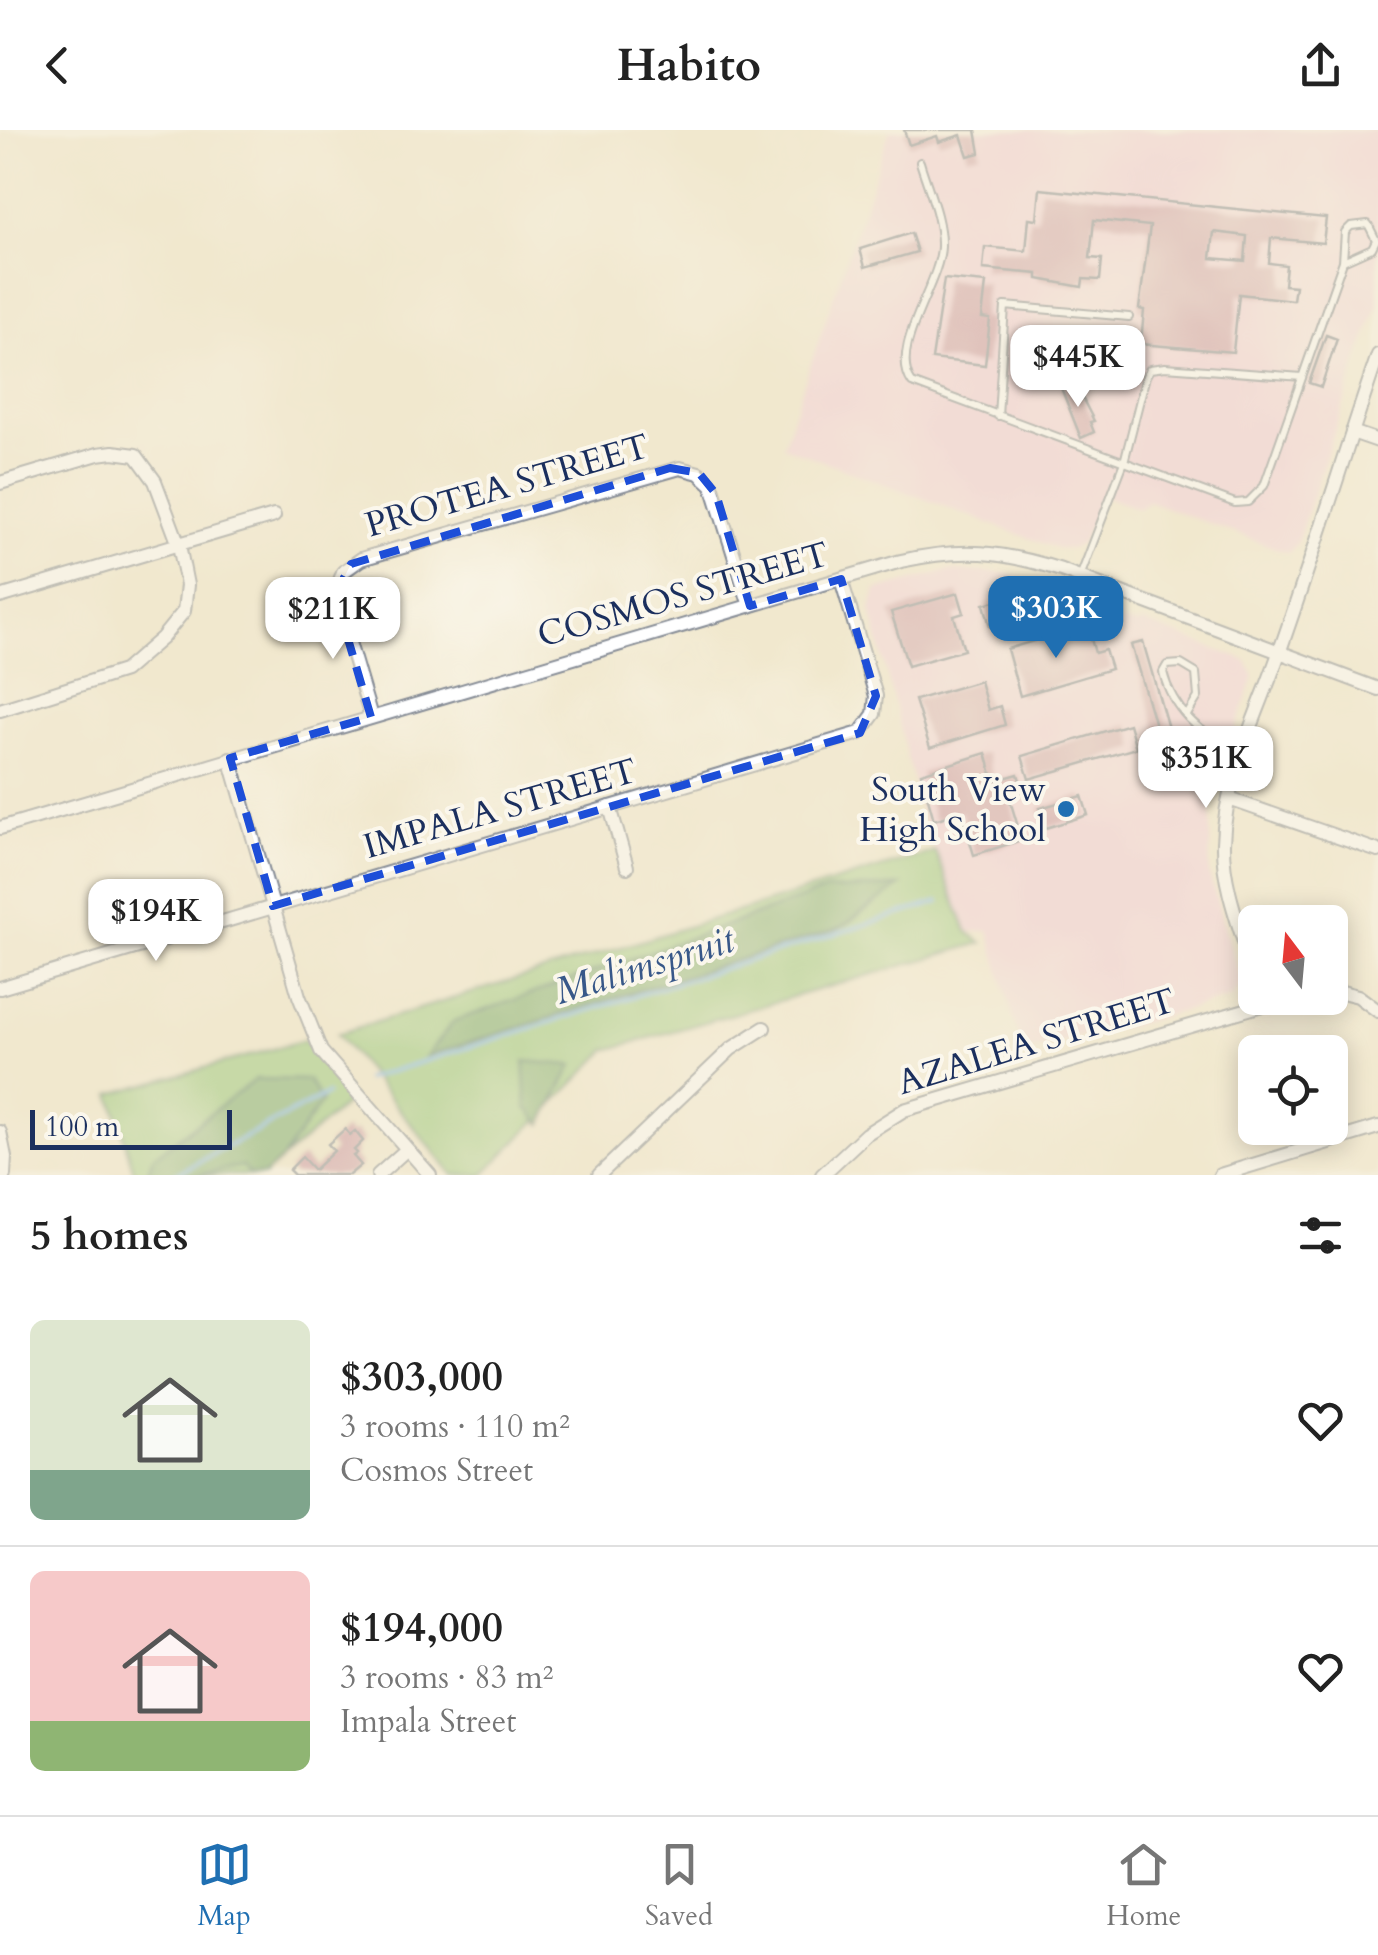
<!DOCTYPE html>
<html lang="en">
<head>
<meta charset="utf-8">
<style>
  body { margin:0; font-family:Cardo,serif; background:#f6f6f6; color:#222; height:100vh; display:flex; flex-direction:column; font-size:38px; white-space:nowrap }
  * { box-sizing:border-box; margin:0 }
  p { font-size:32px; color:#767676 }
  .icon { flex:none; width:55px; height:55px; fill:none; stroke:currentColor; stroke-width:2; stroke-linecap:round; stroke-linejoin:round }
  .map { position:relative; height:1045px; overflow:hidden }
  .drawer { display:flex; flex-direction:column; background:#fff; flex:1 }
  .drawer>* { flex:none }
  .needle { width:65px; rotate:344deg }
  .controls { position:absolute; left:1238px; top:775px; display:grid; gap:20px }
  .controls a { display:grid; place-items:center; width:110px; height:110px; border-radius:15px; background:#fff; box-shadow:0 5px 25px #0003; font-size:50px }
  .scale { position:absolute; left:30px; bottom:25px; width:202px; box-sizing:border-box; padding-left:10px; border:5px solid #1b2f5e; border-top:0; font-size:28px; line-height:35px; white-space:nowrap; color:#1b2f5e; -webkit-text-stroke:8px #fbf7ec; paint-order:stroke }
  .price { position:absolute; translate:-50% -85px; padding:0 22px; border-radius:20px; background:#fff; color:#222; font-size:32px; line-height:65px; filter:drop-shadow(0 2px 5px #0008) }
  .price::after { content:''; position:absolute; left:50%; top:60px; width:30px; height:22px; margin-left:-15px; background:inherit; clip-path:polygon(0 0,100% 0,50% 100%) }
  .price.selected { background:#1f6fb2; color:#fff }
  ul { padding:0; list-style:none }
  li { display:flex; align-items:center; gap:30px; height:250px; padding:0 30px }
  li+li { border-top:2px solid #e0e0e0 }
  li span { display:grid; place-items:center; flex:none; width:280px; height:200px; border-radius:15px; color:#555 }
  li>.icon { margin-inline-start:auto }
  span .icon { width:120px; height:120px; fill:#fffc; stroke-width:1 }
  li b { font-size:42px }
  h2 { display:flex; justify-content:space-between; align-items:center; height:120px; padding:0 30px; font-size:42px }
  header { display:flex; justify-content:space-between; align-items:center; height:130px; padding:0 30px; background:#fff; font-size:45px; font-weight:600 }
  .menu { display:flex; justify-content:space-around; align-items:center; height:140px; border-top:2px solid #e0e0e0; background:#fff; font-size:28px; color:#767676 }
  .menu a { display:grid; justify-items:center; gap:5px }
  .menu .selected { color:#1f6fb2 }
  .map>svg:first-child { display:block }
  .built { fill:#f4cfde }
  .green { fill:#94c878; stroke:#587c6b; stroke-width:2.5 }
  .forest { fill:#77ac68; stroke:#496e63; stroke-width:2.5 }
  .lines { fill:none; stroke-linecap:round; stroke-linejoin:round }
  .stream { stroke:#7bb8ed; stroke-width:4 }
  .building { fill:#cd98a7; fill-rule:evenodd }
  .lane-casing { stroke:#868c96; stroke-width:10 }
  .street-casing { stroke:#868c96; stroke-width:16 }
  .lane { stroke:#fff; stroke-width:6 }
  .street { stroke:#fff; stroke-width:12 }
  .marked { fill:none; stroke:#1d4ed8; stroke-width:8; stroke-dasharray:20 12; stroke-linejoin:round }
  .poi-dot { fill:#1f6fb2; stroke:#fbf7ec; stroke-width:4 }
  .labels { text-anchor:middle; stroke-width:8; stroke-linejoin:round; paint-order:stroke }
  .street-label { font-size:35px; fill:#1b2f5e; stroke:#fbf7ec }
  .poi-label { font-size:35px; fill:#1b2f5e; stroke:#fbf7ec; text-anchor:end }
  .water-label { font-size:38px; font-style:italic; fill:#385889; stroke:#fbf7ec }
</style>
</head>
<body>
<header><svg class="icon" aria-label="back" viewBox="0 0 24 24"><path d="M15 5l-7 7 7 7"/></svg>Habito<svg class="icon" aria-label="share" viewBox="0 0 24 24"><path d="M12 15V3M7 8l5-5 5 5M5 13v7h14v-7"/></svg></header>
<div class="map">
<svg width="1378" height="1045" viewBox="0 0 1378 1045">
  <rect width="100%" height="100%" fill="#fbf7ec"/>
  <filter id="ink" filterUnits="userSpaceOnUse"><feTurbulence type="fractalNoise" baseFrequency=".01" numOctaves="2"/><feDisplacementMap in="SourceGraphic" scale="20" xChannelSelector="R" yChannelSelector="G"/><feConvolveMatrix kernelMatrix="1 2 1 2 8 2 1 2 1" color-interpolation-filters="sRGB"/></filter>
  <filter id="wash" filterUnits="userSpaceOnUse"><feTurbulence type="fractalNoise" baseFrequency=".0048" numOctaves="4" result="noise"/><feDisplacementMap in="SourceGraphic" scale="40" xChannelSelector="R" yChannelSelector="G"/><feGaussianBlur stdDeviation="2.25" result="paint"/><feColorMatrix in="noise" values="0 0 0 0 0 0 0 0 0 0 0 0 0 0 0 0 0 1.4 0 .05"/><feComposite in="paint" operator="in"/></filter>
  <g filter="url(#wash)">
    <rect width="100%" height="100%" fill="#f1e8ce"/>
    <g class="built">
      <path d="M890,0h488v174l-81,238 -8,11 -141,-52 -9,8 -36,-13 -21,47 -11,6h-13l-275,-103z"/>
      <path d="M949,441l56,2 114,42 2,6 17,4 5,-3 104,39 7,16 -21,60 -7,3 -10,28 3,8 -7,21 -3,77 32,108 -9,15 -113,32 -2,-4 -94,28 -34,-122 -22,1 -44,-111 -52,-211 5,-20z"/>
    </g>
    <g class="green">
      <path d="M935,721l32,80 15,12 -375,107 -124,125h-30l-116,-141z"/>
      <path d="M305,910l44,61 -85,74h-129l-24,-81z"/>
    </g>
    <g class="forest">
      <path d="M900,756l-61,43 -413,127 28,-35 372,-131z"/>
      <path d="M524,931l49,4 -31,59 -15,-16z"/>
      <path d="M256,949l52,1 14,21 -40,58 -18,16h-14l-8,-9 -44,9h-51l6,-18z"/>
    </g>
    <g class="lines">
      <g class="stream">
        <path d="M366,949l573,-177"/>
        <path d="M174,1045l153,-81"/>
      </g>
    </g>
    <g id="blocks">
      <g class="building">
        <path d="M904,0h72l4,23 -12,3 -7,-21 -22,7 -2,-6 -28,9z"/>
        <path d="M1040,59l286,29 -3,25 -52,-5 -2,25 17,2 -2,20 11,1 -2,14 -54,-6 -6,58 -92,-8 3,-34 -5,-1 11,-83 -56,-6 -4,38 12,1 -2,21 -17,-1 -1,8 -44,-8v-5l-55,-5 2,-22 41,4 3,-33 8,1zM1214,102l33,4 -2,25 -34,-3z"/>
        <path d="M911,103l6,19 -52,15 -5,-18z"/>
        <path d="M944,149l42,4 -4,35 8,1 -5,46 -53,-6z"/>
        <path d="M1022,201l19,2 -1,4 45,4v5l37,4 -3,28 -38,-4 2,-20 -44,-3 -2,19 -19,-2z"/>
        <path d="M1326,205l11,4 -16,48 -12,-4z"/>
        <path d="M1074,252l20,39 -4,1 4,10 -13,6 -20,-50z"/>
        <path d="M958,463l6,20 -10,3 10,34 -56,16 -17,-54z"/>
        <path d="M1012,466l6,22 -28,9 -6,-23z"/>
        <path d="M1087,495l8,28 10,-3 6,19 -91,27 -13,-47z"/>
        <path d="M1143,512l29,100 -11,3 -30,-100z"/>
        <path d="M980,551l8,29 12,-4 5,19 -75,23 -15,-48z"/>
        <path d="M1129,594l7,24 -107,31 -7,-23z"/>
        <path d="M986,623l8,28 24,-7 6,19 -15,4 13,43 -48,15 -13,-43 -27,8 -13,-47z"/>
        <path d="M1082,666l6,19 -42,13 -6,-20z"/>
        <path d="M345,999l5,6 5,-4 8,10 -9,9 3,3 -4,3 8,9 -12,10h-55l-5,-5 13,-13 12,13 20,-19 -6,-7z"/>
      </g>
    </g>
  </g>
  <g filter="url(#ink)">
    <use href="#blocks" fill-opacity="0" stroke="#868c96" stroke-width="2.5"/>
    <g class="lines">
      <g class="lane-casing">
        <g id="lane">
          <path d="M920,32c8,27 22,57 21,85 -2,39 -53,102 -29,136l323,120 13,-1 16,-16 79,-225 2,-29 6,-6 17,-2 8,16 -4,8 -29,13"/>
          <path d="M998,286l7,-110 124,11"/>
          <path d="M1080,447l44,-115 22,-86 4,-7 15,-2 137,10"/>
          <path d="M1187,585l11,-18 -2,-24 -15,-9 -14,1 -4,7c10,41 41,65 78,80"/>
        </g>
      </g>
      <g class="street-casing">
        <g id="street">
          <path d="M1352,302l26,9"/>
          <path d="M0,353l98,-29 15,-2 23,3 19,26 24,64 8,40 -3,26 -22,27 -38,33 -124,39"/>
          <path d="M0,467l274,-81"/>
          <path d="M371,587l-36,-122 8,-23 18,-13 319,-91 19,5 13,12 38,121"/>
          <path d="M230,628l69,238 22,55 109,124"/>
          <path d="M1229,669l149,52"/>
          <path d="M610,677l17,60"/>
          <path d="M0,698l901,-267c62,-14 100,-10 160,9l317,119"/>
          <path d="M1255,847c-12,-42 -33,-90 -32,-134 2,-66 35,-129 56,-190 35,-99 65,-199 99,-298"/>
          <path d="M0,858l860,-255 14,-19 2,-18 -35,-117"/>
          <path d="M1330,859l28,7 20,15"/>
          <path d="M0,1002l5,25 -1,18"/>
          <path d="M378,1045l28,-25"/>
          <path d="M599,1045l132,-126 33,-21"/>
          <path d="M822,1045l44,-41 38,-24 382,-112"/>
          <path d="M1220,1045l158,-48"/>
        </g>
      </g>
      <use href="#lane" class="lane"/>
      <use href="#street" class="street"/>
    </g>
  </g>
  <path d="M0 0H1378V1045H0ZM670,338l29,5 17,21 34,112 91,-27 35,117 -16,37 -587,173 -43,-148 141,-41 -36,-122 16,-31z" fill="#f1e8ce" fill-opacity=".55" fill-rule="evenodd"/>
  <path class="marked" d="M670,338l29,5 17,21 34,112 91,-27 35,117 -16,37 -587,173 -43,-148 141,-41 -36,-122 16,-31z"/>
  <circle class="poi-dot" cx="1066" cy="679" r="10"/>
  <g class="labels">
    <g class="street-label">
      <text transform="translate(507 355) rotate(-16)" y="12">PROTEA STREET</text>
      <text transform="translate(683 464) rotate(-16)" y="12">COSMOS STREET</text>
      <text transform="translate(500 678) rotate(-16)" y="12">IMPALA STREET</text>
      <text transform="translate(1036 911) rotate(-17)" y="12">AZALEA STREET</text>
    </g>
    <g class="poi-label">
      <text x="1046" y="671">South View<tspan x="1046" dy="40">High School</tspan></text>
    </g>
    <g class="water-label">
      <text transform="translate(644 835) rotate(-17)" y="13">Malimspruit</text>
    </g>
  </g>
</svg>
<div class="controls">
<a><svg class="needle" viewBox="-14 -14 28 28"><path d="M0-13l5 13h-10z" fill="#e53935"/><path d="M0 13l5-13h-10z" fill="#767676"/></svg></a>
<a><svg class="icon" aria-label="locate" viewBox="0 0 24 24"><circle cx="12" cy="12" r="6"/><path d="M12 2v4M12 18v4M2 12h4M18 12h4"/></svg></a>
</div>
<div class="scale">100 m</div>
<b class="price" style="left:1078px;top:280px">$445K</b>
<b class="price selected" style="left:1056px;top:531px">$303K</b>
<b class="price" style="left:333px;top:532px">$211K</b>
<b class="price" style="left:1206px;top:681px">$351K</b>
<b class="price" style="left:156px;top:834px">$194K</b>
</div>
<section class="drawer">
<h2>5 homes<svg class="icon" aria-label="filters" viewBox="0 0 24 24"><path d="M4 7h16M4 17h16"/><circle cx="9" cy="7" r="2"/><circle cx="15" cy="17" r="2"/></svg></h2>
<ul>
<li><span style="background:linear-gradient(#dfe7d0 75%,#7fa58c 0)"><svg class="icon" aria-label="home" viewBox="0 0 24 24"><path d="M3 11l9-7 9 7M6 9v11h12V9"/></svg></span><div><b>$303,000</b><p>3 rooms · 110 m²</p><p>Cosmos Street</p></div><svg class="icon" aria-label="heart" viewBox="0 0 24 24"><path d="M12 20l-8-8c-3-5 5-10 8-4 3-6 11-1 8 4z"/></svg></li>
<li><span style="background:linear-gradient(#f6c9c9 75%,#8fb573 0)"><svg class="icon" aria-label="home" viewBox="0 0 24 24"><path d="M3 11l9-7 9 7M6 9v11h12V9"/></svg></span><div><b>$194,000</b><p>3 rooms · 83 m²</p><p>Impala Street</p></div><svg class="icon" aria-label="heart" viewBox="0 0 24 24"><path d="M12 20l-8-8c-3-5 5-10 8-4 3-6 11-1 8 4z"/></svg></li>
</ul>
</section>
<nav class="menu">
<a class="selected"><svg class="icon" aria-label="map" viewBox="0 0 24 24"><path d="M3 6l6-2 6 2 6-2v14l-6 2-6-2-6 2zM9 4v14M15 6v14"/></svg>Map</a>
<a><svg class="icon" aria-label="saved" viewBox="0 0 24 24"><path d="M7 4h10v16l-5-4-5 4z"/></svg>Saved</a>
<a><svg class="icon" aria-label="home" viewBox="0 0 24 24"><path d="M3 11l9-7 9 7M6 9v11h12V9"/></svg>Home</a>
</nav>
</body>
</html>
